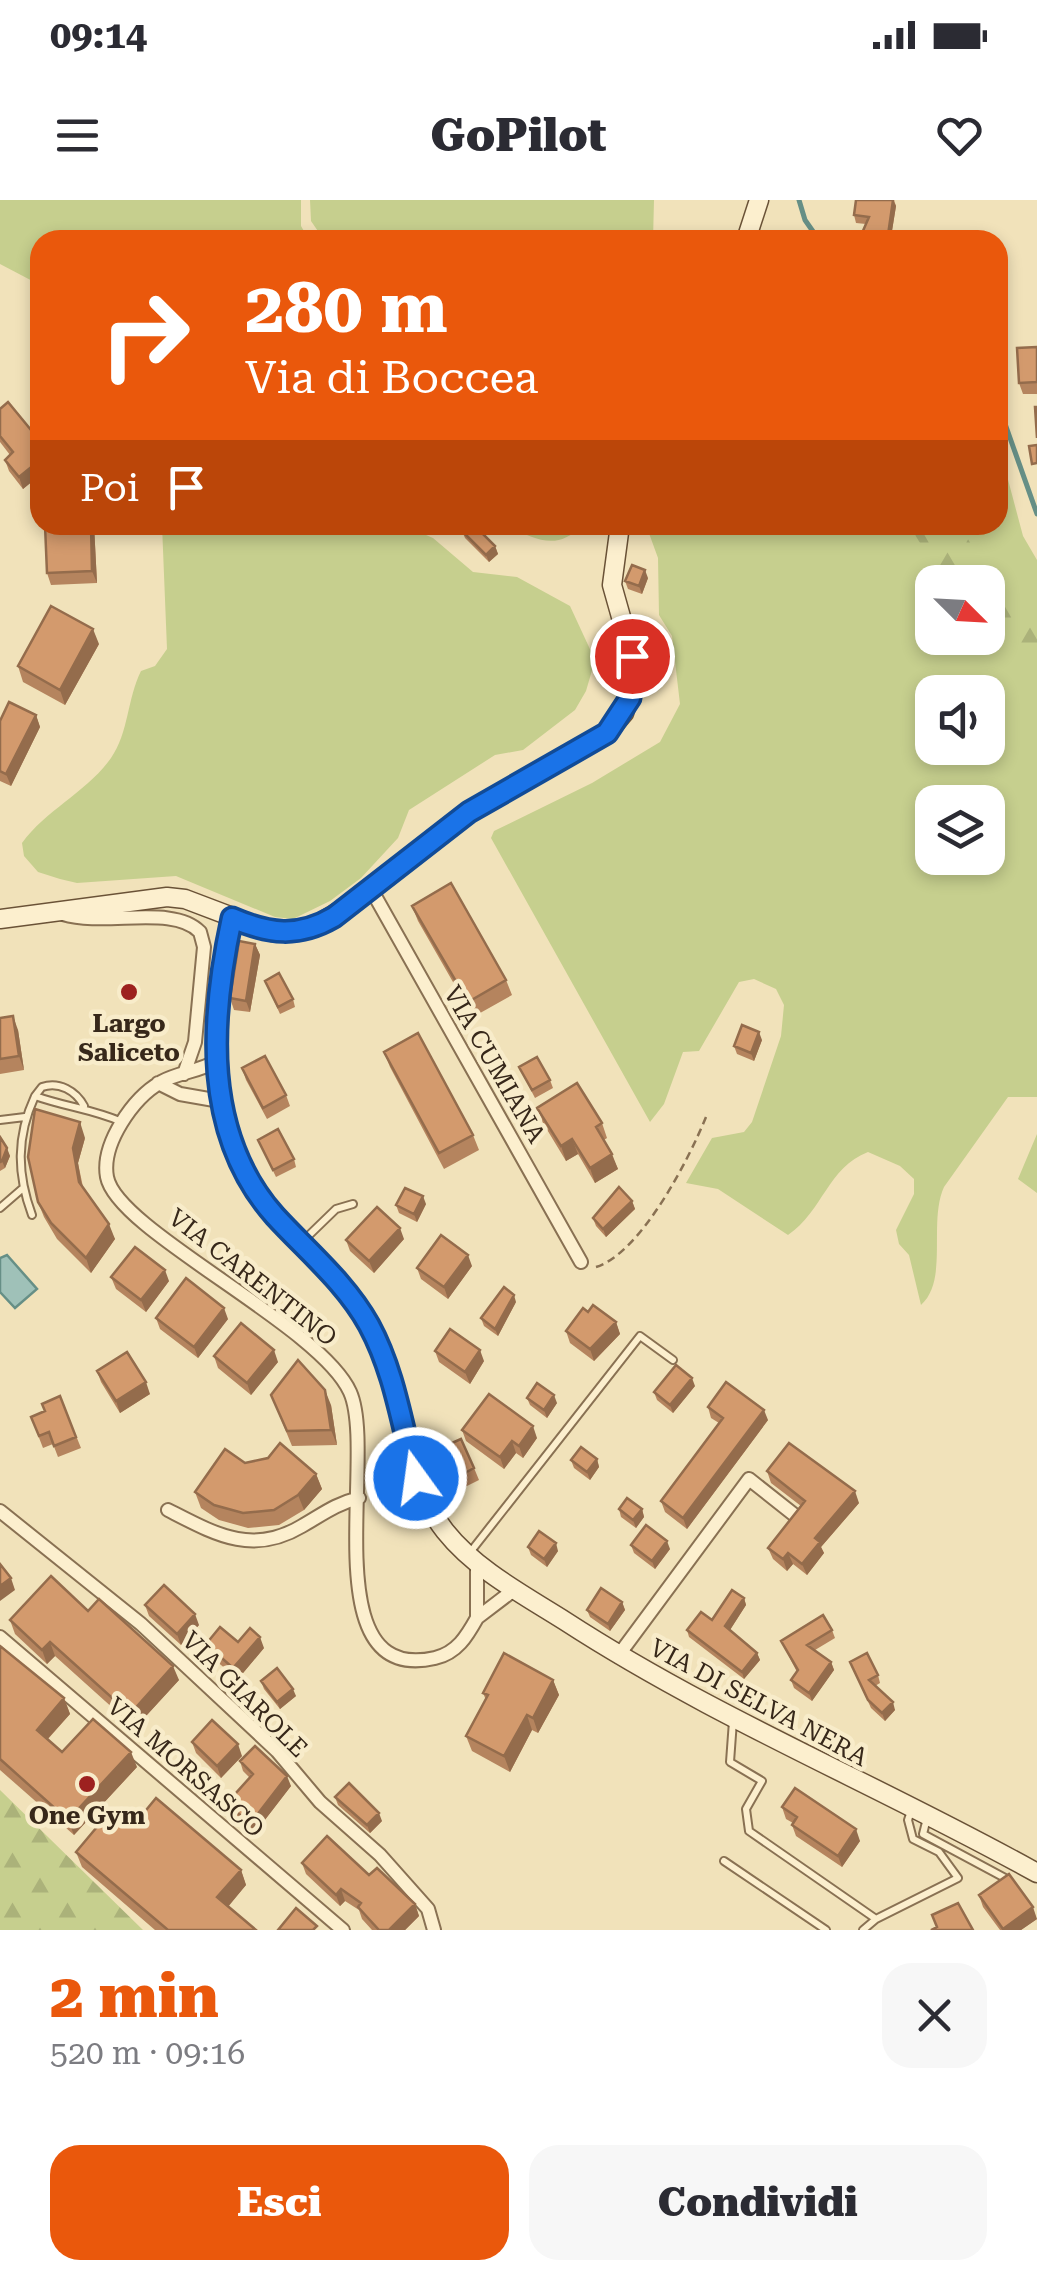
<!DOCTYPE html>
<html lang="it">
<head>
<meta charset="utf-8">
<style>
	body { margin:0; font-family:"Roboto Serif",serif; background:#f7f7f7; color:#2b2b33; height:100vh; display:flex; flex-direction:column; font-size:38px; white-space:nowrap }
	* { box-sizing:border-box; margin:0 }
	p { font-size:32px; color:#7c7c81 }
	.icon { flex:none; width:55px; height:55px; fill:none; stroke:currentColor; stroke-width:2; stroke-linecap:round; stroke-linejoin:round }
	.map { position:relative; height:1730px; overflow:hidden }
	.sheet { display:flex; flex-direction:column; background:#fff; flex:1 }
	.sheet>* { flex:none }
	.top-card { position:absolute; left:30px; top:30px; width:978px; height:305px; border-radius:30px; box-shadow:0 5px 15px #0003; background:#ea580c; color:#fff; overflow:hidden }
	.needle { width:65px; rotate:114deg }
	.fabs { position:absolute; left:915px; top:365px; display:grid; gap:20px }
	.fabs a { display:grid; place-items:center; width:90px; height:90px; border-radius:20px; background:#fff; box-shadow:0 5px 15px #0003; font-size:50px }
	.pin { position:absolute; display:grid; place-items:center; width:85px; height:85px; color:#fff; margin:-42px; border:5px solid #fff; border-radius:50%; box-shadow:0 2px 10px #0007 }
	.me { position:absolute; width:110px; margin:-55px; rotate:346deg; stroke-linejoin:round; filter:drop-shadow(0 0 8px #0008) }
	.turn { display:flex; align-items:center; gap:35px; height:210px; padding:0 50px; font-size:45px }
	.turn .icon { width:130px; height:130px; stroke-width:2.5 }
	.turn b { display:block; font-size:70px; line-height:85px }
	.then { display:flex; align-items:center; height:95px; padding:0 50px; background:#0003; gap:20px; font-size:38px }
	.round { display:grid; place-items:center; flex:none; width:105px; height:105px; border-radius:30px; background:#f7f7f7 }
	.head { display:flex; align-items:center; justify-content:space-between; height:170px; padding:0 50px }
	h1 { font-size:60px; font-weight:800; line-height:75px; color:#ea580c }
	.primary-button { display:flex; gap:20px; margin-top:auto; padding:20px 50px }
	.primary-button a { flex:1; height:115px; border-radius:30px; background:#ea580c; color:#fff; font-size:40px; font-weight:800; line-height:115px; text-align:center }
	.primary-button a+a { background:#f7f7f7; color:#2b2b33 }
	.status { display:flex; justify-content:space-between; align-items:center; height:70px; padding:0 50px; background:#fff; direction:ltr }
	.status svg { height:28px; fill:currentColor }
	header { display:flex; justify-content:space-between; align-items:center; height:130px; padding:0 50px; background:#fff; font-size:45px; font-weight:800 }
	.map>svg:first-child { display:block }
	.grass { fill:#c6cf8e; fill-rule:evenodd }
	.forest { fill:url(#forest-firs) }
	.water { fill:#9fc1b8; stroke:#668f86; stroke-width:2.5 }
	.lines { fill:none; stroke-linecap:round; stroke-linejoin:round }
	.stream { stroke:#668f86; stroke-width:5 }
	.lane-casing { stroke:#897153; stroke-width:10 }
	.street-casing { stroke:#897153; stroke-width:16 }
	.secondary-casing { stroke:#6a5237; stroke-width:21 }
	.path { stroke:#897153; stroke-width:2.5; stroke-dasharray:8 5; stroke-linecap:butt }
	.lane { stroke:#fcefce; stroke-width:6 }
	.street { stroke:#fcefce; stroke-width:12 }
	.secondary { stroke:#fcefce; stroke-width:18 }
	.wall { fill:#b5845e }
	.shaded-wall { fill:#946c4c }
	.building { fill:#d39a6d; stroke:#946c4c; stroke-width:2.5 }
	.route-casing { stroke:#114b97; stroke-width:25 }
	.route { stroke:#1a73e8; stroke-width:18 }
	.poi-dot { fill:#9d211f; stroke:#f8ecca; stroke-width:4 }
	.labels { text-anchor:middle; stroke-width:9; stroke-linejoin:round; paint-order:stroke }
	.poi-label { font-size:25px; font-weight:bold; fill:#37281a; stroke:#f8ecca }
	.street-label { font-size:25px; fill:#37281a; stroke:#f8ecca }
</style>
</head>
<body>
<div class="status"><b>09:14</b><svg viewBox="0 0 49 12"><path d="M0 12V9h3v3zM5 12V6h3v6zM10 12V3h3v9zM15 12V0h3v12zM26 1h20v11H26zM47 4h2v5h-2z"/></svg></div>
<header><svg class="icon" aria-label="menu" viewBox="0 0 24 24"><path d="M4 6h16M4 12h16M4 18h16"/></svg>GoPilot<svg class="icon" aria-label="heart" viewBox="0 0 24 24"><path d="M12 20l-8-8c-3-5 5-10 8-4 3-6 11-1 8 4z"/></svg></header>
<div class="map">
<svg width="1037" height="1730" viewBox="0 0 1037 1730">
	<defs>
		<pattern id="forest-firs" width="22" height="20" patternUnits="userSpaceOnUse" patternTransform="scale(2.5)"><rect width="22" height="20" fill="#c6cf8e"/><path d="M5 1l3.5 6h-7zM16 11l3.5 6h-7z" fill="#abb27a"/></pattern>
	</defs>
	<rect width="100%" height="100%" fill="#f1e2ba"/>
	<path class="grass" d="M0,0H301V26L309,40H40V85L0,64Z
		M310,0H654L653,40H324L311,21Z
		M998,242L1023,336L1037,360V897H1008L944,987C928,1022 949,1080 921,1105L909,1055L899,1044L896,1030L914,994V979L900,966L868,952C828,967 823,1011 788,1035L718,989L686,983L712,938L744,932L752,922L781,836L784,805L776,789L754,779L739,782L699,851L683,852L664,904L650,922L491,638L494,631L592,583L660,542L680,504L672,436L659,415L658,358L646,325H998ZM932,382H988V438H932ZM932,492H988V548H932ZM932,602H988V658H932Z
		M162,325H403L433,338L473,372L517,377L570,406L595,460L586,491L575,510L523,550L495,555L409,610L398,638L361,678L330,701L293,719L275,717L176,676L77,683L60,679L38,672L24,656L22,643C47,609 87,592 111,558C129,532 127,499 141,471L155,466L167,449Z
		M504,325H582C556,353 535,338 504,325Z
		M1037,934V993L1018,979Z"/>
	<path class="forest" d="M909,325H960L985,369L1037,427V471L988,429V382H944Z
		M0,1590L143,1730H0Z"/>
	<path class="water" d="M7,1055L37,1089L15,1108L0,1092V1058Z"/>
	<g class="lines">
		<path class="stream" d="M799,0L805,20L819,40
			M998,204L1037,314"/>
		<defs>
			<path id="lane" d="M35,896L42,887C59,881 76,891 84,906
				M0,920L25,917
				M0,1008L22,989
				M32,1015C17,974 16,937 35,896C66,907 92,909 122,922
				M303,1041L336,1009L353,1004
				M468,1355L640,1136L673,1160
				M733,1521L730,1562L762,1581L746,1609L749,1631L876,1719L958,1678L939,1652L913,1639L908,1620L911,1611
				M927,1618L923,1634L1005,1678
				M724,1661L826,1730
				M863,1730L876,1719"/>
			<path id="street" d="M371,689L581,1062
				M63,714C106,727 173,704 200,732L204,747L195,842L184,874
				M217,861C198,872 179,872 161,882C133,898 101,944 107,977C117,1031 320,1125 350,1192C378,1254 311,1486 435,1458C457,1453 467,1436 477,1418
				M158,883L180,894L220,901
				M168,1310C215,1334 252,1356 302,1326C323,1314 335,1304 359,1298
				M0,1311L141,1424L277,1551L320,1602L380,1655L428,1709L434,1730
				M477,1363V1418L515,1389
				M0,1437L343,1730
				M618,1456L749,1279L797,1317"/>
			<path id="secondary" d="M746,40L759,0
				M232,718C209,818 203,930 272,1013C303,1050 341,1080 367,1121C408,1185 397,1270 445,1331C476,1370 524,1395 565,1421C716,1519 881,1586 1037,1673
				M0,719L167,697L185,699L272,732L312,728L351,704L469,612L607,533L624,513L634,482L632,456L612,385L620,325"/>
		</defs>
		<use href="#lane" class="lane-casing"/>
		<use href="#street" class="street-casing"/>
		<use href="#secondary" class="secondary-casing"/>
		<path class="path" d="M596,1067C641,1053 689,959 706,917"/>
		<use href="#lane" class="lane"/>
		<use href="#street" class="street"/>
		<use href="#secondary" class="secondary"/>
	</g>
	<path class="wall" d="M856,0H894L896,6L891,37L892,40H859L866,24L856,23L854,15Z
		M1037,147V194H1023L1019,183Z
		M0,209L40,241V275L23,289L9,271L5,260L10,255L0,242Z
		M45,325H94L97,383L51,385L47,373Z
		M462,331L495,346L498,354L489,362L465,338Z
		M648,378L642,394L628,389L625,381Z
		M99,444L65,505L23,482L18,466Z
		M36,515L40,527L11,586L0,581V521Z
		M412,706L506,780L512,795L473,817L418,721Z
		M255,744L260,755L250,812L234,810L230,798Z
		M265,781L293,799L295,807L280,814Z
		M0,818L18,830L24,870L0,874Z
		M762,840L754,861L737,854L734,846Z
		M384,852L473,935L479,950L444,969L390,867Z
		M519,867L550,880L553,888L535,898Z
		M242,868L286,895L290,906L267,919L246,880Z
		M537,908L602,923L607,938L604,940L618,969L595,983L578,954L566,961L543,923Z
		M0,937L10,956L5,968L0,971Z
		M85,938L78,963L83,987L115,1039L91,1073L57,1039L44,1017L38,1002Z
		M258,940L294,959L296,967L276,977Z
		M632,1001L635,1009L606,1037L596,1026L593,1018Z
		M426,1004L417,1022L399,1013L396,1005Z
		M404,1039L374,1073L350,1051L346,1040Z
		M472,1066L448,1099L421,1079L417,1068Z
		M111,1077L169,1081L146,1112L116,1089Z
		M516,1102L498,1136L484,1126L481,1118Z
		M588,1112L616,1122L620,1134L594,1161L570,1143L566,1131Z
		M156,1118L228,1119L198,1158L160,1129Z
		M435,1151L484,1161L470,1184L439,1162Z
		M214,1156L278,1162L251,1195L218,1168Z
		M97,1171L150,1194L120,1213L101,1182Z
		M695,1186L673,1213L657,1200L654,1192Z
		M271,1195L331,1205L337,1245L292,1246Z
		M60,1196L81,1248L58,1257L53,1244L43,1248L31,1217L45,1211Z
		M527,1198L557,1203L547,1218L530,1205Z
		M708,1207L768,1220L687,1329L665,1312L661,1301L719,1223L711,1218Z
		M462,1230L537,1238L523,1258L516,1253L504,1269L466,1241Z
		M427,1254L474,1268L479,1280L445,1297Z
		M597,1259L599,1267L590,1280L574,1268L571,1260Z
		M245,1263L316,1274L322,1289L304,1310L279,1325L248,1328L219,1320L201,1308L195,1292Z
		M767,1271L859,1303L821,1347L824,1353L807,1375L793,1364L787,1371L773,1359L768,1348L801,1306L771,1283Z
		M619,1309H642L644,1317L636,1328L621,1317Z
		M631,1345L670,1349L655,1369L634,1353Z
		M528,1347L558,1351L547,1367L531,1355Z
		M744,1398L746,1405L730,1430L757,1453L760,1460L744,1479L689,1437L687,1430L712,1420Z
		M622,1402L625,1410L610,1431L590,1417L587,1410Z
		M145,1405L199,1425L181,1445L149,1416Z
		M88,1411L179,1480L135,1528L55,1456L47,1464L15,1434L10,1420Z
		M832,1430L835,1438L815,1450L831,1462L834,1470L812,1501L794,1488L791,1480L797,1472L781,1441Z
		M238,1442L264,1448L238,1479L210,1456L206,1444Z
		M0,1446L64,1498L70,1514L48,1539L62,1552L137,1567L74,1635L0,1570Z
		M850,1462L878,1475L880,1483L875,1486L895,1510L885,1521L871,1508Z
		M553,1480L559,1495L538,1533L532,1530L510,1572L472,1551L466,1536L486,1500L483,1493Z
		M261,1481L296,1496L280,1509L264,1489Z
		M192,1542L242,1556L221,1578L196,1553Z
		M240,1561L291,1586L254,1634L231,1613L227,1603L250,1578L243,1571Z
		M335,1597L382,1621L370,1633L338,1605Z
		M782,1607L860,1641L842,1667L796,1636L792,1625L793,1623L786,1619Z
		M133,1626L241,1670L246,1685L228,1706L256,1730H155L82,1667L76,1652Z
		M302,1663L369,1675L415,1704L419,1716L405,1730H372L362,1719L359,1710L345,1701L340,1706L306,1674Z
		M979,1695L1037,1719L1021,1730H1000L983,1707Z"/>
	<path class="shaded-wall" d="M893,0L896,6L891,37L892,40H889L888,35Z
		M40,260V275L23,289L19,277Z
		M91,325H94L97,383L92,371Z
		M495,346L498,354L489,362L486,355Z
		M645,370L648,378L642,394L639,386Z
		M93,429L99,444L65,505L60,490Z
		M36,515L40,527L11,586L6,574Z
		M255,744L260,755L250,812L246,801Z
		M13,816L18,830L24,870L19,856Z
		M759,832L762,840L754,861L751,853Z
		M80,922L85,938L78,963L84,998L79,982L73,948Z
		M572,939L578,954L566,961L561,946Z
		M7,948L10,956L5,968L2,961Z
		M612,954L618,969L595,983L590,968Z
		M423,996L426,1004L417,1022L414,1014Z
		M632,1001L635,1009L606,1037L603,1029Z
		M109,1024L115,1039L91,1073L86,1058Z
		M400,1028L404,1039L374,1073L369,1061Z
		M468,1055L472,1066L448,1099L444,1087Z
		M165,1070L169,1081L146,1112L141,1100Z
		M514,1095L516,1102L498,1136L495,1129Z
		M224,1108L228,1119L198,1158L194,1147Z
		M616,1122L620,1134L594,1161L590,1149Z
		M274,1150L278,1162L251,1195L247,1183Z
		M480,1150L484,1161L470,1184L465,1172Z
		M692,1178L695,1186L673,1213L670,1205Z
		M146,1182L150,1194L120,1213L116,1201Z
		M325,1190L331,1205L337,1245L331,1230Z
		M554,1195L557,1203L547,1218L544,1210Z
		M764,1210L768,1220L687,1329L683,1318Z
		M533,1226L537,1238L523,1258L519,1246Z
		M512,1241L516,1253L504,1269L500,1257Z
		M597,1259L599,1267L590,1280L587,1272Z
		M316,1274L322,1289L304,1310L298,1295Z
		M855,1291L859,1303L821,1347L824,1353L807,1375L802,1364L815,1338Z
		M642,1309L644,1317L636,1328L633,1320Z
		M667,1341L670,1349L655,1369L652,1361Z
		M556,1343L558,1351L547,1367L544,1359Z
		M788,1353L793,1364L787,1371L783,1359Z
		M11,1378L15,1390L0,1401V1386Z
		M744,1398L746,1405L728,1433L725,1426Z
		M622,1402L625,1410L610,1431L608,1424Z
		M195,1414L199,1425L181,1445L177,1434Z
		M260,1437L264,1448L238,1479L233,1468Z
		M50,1442L55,1456L47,1464L42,1450Z
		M757,1453L760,1460L744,1479L742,1472Z
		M831,1462L834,1470L812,1501L809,1493Z
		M173,1466L179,1480L135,1528L130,1514Z
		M553,1480L559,1495L538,1533L533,1518Z
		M293,1489L296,1496L280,1509L277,1502Z
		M64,1498L70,1514L42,1545L37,1530Z
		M893,1502L895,1510L885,1521L882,1513Z
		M527,1515L532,1530L510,1572L504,1556Z
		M238,1544L242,1556L221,1578L217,1566Z
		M131,1552L137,1567L74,1635L68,1620Z
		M287,1576L291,1586L254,1634L250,1624Z
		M379,1613L382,1621L370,1633L367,1625Z
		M856,1629L860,1641L842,1667L838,1656Z
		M241,1670L246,1685L223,1713L217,1697Z
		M341,1689L345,1701L340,1706L336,1695Z
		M415,1704L419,1716L405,1730H389Z
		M1033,1707L1037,1719L1021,1730H1003V1729Z"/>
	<path class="building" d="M856,0H893L888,35L891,37L890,40H859L869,17L854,15Z
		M1037,147V182L1019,183L1017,148Z
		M8,202L40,241V260L19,277L5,260L13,252L0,236V209Z
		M1035,207H1037V238Z
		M1037,245V263L1032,264L1029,246Z
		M45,325H91L92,371L47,373Z
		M468,325H474L495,346L486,355L462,331Z
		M632,365L645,370L639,386L625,381Z
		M51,406L93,429L60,490L18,466Z
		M9,502L36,515L6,574L0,571V521Z
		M451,683L506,780L468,802L412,706Z
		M239,741L255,744L246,801L230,798Z
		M279,773L293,799L278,807L265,781Z
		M13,816L19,856L0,859V818Z
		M742,825L759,832L751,853L734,846Z
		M418,833L473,935L439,953L384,852Z
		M265,856L286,895L263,908L242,868Z
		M537,857L550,880L532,890L519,867Z
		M577,883L602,923L596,927L612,954L590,968L572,939L561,946L537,908Z
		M35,909L80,922L73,948L79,982L109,1024L86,1058L51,1023L38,1002L28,957Z
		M278,929L294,959L273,970L258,940Z
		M0,937L7,948L2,961L0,962Z
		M619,987L632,1001L603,1029L593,1018Z
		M405,988L423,996L414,1014L396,1005Z
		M377,1007L400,1028L369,1061L346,1040Z
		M441,1035L468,1055L444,1087L417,1068Z
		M135,1047L165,1070L141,1100L111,1077Z
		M186,1078L224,1108L194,1147L156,1118Z
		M504,1087L514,1095L495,1129L481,1118Z
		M593,1105L616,1122L590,1149L566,1131L583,1108L588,1112Z
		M241,1123L274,1150L247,1183L214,1156Z
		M450,1129L480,1150L465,1172L435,1151Z
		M127,1152L146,1182L116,1201L97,1171Z
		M298,1160L325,1190L331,1230L287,1231L271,1195Z
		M676,1165L692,1178L670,1205L654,1192Z
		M726,1182L764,1210L683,1318L661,1301L723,1218L708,1207Z
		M537,1183L554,1195L544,1210L527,1198Z
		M489,1194L533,1226L519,1246L512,1241L500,1257L462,1230Z
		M60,1196L76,1237L54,1246L49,1232L39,1236L31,1217L45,1211L42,1204Z
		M461,1239L474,1268L441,1286L427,1254Z
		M280,1243L316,1274L298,1295L274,1310L243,1313L214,1305L195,1292L225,1249L245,1263L268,1258Z
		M789,1243L855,1291L815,1338L820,1342L802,1364L788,1353L783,1359L768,1348L805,1301L767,1271Z
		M581,1247L597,1259L587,1272L571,1260Z
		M627,1298L642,1309L633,1320L619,1309Z
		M646,1325L667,1341L652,1361L631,1345Z
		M539,1331L556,1343L544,1359L528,1347Z
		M0,1364L11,1378L0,1386Z
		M51,1376L88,1411L99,1399L173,1466L130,1514L50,1442L42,1450L10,1420Z
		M164,1385L195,1414L177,1434L145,1405Z
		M601,1388L622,1402L608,1424L587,1410Z
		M732,1390L744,1398L725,1426L757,1453L742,1472L687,1430L701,1412L712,1420Z
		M823,1415L832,1430L807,1445L831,1462L809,1493L791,1480L798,1470L781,1441Z
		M220,1427L238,1442L250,1428L260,1437L233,1468L206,1444Z
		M0,1446L64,1498L37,1530L62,1552L93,1519L131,1552L68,1620L0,1559Z
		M504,1453L553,1480L533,1518L527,1515L504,1556L466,1536L488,1495L483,1493Z
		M867,1453L878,1475L869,1480L893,1502L882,1513L868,1500L850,1462Z
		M277,1468L293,1489L277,1502L261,1481Z
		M212,1520L238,1544L217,1566L192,1542Z
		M255,1546L287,1576L250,1624L227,1603L253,1574L240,1561Z
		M349,1583L379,1613L367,1625L335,1597Z
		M795,1588L856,1629L838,1656L792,1625L797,1617L782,1607Z
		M156,1598L241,1670L217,1697L256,1730H168L76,1652L112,1609L133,1626Z
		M327,1636L369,1675L377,1668L415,1704L389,1730H379L358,1707L361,1703L341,1689L336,1695L302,1663Z
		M1009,1674L1033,1707L1003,1729L979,1695Z
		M958,1703L973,1730H931L937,1727L932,1715Z
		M296,1708L317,1726L313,1730H278Z"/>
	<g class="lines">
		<defs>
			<path id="route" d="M416,1278C402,1227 395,1173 369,1125C346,1083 307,1051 275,1016C202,934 210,819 232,718C269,734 298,738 334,717L469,612L607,533L630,498L632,456"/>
		</defs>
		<use href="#route" class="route-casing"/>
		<use href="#route" class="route"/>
	</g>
	<g class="poi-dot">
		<circle cx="129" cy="792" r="10"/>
		<circle cx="87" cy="1584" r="10"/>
	</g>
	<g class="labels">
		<g class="poi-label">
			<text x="129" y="832">Largo<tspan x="129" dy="29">Saliceto</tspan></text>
			<text x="87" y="1624">One Gym</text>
		</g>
		<g class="street-label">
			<text transform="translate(495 864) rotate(60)" y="9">VIA CUMIANA</text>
			<text transform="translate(253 1077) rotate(38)" y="9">VIA CARENTINO</text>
			<text transform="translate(245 1494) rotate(45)" y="9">VIA GIAROLE</text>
			<text transform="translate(759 1502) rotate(28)" y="9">VIA DI SELVA NERA</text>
			<text transform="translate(186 1567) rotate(41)" y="9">VIA MORSASCO</text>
		</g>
	</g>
</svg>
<div class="fabs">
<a><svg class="needle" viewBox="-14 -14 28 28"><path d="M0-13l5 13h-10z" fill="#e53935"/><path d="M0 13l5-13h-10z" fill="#7c7c81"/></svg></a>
<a><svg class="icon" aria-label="sound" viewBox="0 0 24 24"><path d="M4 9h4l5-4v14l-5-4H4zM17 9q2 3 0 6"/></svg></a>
<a><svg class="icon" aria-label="layers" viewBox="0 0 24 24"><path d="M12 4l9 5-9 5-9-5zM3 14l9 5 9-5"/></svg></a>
</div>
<div class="pin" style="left:632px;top:456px;background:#d93025"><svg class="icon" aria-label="arrive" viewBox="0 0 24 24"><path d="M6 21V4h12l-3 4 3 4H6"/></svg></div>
<svg class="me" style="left:416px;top:1278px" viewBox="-20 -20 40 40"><circle r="17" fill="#1a73e8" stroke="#fff" stroke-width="3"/><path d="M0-11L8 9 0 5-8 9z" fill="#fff"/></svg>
<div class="top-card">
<div class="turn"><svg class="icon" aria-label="right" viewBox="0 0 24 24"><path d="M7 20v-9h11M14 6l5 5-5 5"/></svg><div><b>280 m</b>Via di Boccea</div></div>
<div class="then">Poi<svg class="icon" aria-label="arrive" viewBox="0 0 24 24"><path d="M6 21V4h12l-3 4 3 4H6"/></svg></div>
</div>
</div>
<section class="sheet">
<div class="head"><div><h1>2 min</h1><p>520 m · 09:16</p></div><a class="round"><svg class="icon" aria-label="close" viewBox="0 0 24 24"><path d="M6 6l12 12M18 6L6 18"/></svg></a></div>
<div class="primary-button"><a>Esci</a><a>Condividi</a></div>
</section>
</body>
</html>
